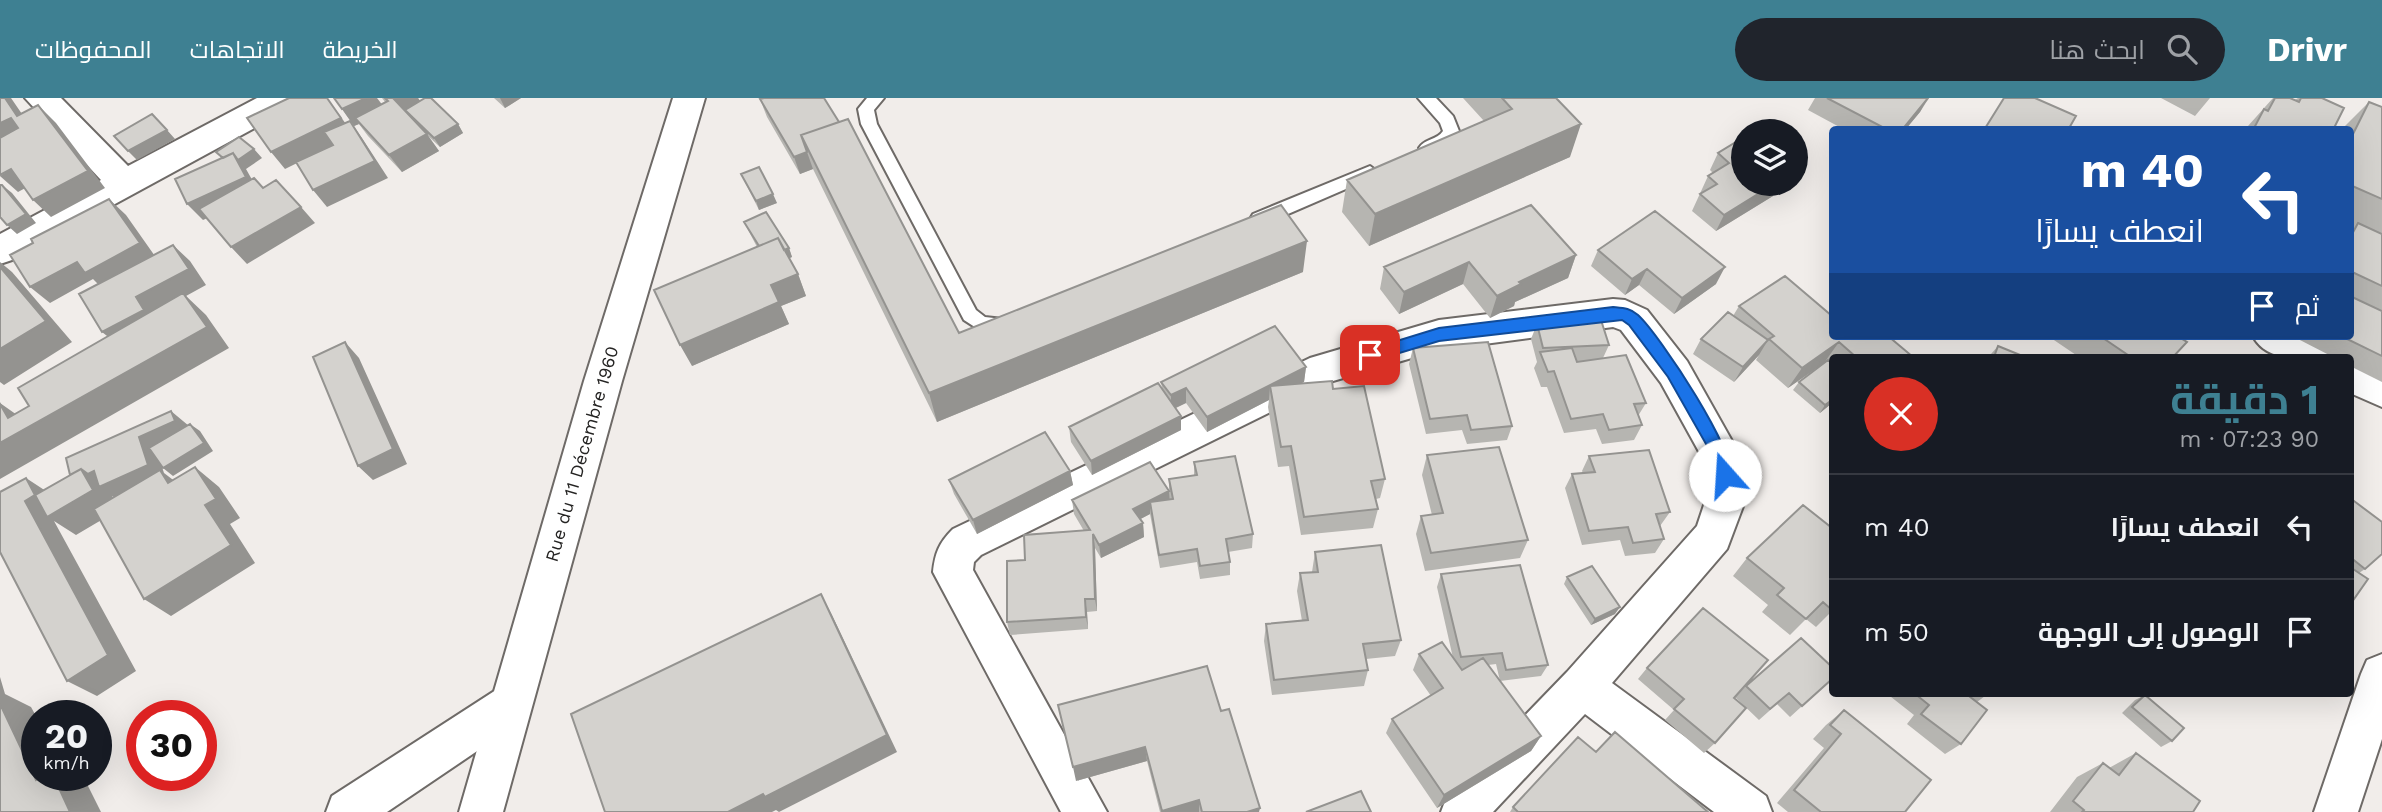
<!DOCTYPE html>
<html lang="ar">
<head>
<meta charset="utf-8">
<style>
	body { margin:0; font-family:"Work Sans",Cairo,sans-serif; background:#20242c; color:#f1f3f6; direction:rtl; height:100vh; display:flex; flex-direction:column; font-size:26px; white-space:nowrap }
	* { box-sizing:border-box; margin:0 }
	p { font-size:23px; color:#9ea1a6 }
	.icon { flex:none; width:38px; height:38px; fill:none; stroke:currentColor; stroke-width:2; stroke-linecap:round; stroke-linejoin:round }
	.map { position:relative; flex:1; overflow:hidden; direction:ltr }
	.sheet { position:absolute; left:1829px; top:256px; width:525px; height:343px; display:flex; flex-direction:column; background:#171b24; border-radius:7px; box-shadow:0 7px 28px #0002; direction:rtl }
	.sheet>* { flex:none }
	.guide { position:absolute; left:1829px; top:28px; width:525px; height:214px; border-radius:7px; box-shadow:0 7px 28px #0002; direction:rtl; background:#1a4fa0; color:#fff; overflow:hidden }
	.controls { position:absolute; left:1731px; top:21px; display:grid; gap:14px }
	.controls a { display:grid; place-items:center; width:77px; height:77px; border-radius:50%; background:#171b24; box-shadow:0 7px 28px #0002; font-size:35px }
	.speed { position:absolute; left:21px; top:602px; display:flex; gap:14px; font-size:35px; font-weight:700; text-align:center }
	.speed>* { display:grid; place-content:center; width:91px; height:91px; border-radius:50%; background:#171b24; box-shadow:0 7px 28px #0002; line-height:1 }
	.speed small { font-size:18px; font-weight:400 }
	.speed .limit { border:10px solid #d22; background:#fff; color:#111 }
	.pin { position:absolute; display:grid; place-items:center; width:60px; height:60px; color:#fff; margin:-30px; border-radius:14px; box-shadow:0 4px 10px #0006 }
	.me { position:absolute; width:77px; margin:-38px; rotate:341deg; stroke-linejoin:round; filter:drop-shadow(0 0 5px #0008) }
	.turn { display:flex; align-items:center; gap:24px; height:147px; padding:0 35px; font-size:32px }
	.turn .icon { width:91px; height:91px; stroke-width:2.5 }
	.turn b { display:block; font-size:49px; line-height:60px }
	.then { display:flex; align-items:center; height:66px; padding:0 35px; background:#0003; gap:14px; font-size:26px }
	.round { display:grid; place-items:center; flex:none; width:74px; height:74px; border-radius:37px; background:#20242c }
	.summary { display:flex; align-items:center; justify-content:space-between; height:119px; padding:0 35px }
	h1 { font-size:42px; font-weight:700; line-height:52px; color:#3e8092 }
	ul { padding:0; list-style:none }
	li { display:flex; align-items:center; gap:21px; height:105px; padding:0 35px; border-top:2px solid #363941 }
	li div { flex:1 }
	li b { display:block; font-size:26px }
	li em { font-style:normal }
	header { display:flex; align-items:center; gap:42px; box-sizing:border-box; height:98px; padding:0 35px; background:#3e8092; color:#fff }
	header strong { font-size:33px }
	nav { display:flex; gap:38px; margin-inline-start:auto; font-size:24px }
	.search { width:490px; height:63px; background:#20242c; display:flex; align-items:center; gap:18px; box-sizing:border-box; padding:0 24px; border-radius:38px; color:#9ea1a6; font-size:26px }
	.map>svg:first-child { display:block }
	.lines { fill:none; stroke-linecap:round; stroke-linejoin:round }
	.lane-casing { stroke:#6e6a67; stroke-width:4 }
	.street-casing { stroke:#6e6a67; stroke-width:4 }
	.secondary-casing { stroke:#6e6a67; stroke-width:4 }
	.lane { fill:#fff; fill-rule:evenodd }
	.street { fill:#fff; fill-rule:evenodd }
	.secondary { fill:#fff; fill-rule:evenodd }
	.wall { fill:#b6b5b1; fill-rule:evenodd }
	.shaded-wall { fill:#949390 }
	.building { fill:#d4d2ce; stroke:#949390; stroke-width:2 }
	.route { fill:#1a73e8; stroke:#114b97; stroke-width:2 }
	.labels { text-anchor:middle; stroke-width:5; stroke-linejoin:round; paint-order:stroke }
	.street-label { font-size:18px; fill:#252423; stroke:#fff }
</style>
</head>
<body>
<header>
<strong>Drivr</strong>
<div class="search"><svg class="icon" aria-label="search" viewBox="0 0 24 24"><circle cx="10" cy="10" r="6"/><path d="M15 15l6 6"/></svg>ابحث هنا</div>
<nav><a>الخريطة</a><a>الاتجاهات</a><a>المحفوظات</a></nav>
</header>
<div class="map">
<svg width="2382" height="714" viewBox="0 0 2382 714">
	<rect width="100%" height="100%" fill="#f1edea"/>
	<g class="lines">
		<defs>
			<path id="lane" d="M867,0H884L874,12L877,26L976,212L985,219L1012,222L1015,227L1012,232L981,233L964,222L861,26L858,11Z
				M1418,0H1436L1453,18L1459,33L1452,45L1427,56L1421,54L1419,50C1424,41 1437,42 1443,33L1440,25Z
				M1370,68L1378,74L1376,78L1265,126H1253L1250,121L1253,116Z"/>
			<path id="street" d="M25,0H61L128,68L257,0H300L295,8L12,162L0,166V136L101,82Z
				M1613,201L1625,202L1647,212L1687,263L1741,359L1748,395L1727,451L1612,585L1766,698L1772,714H1714L1585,616L1493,714H1441L1447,698L1567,574L1697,428L1708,395L1703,361L1661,285L1621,232L1613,229L1439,252L1333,283L981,457L974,464L973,472L1107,714H1061L933,474C935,455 939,445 953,431L1310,260L1439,222Z
				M2253,238C2280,238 2317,231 2331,259C2304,259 2267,266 2253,238Z
				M2350,262L2382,275V309L2350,295Z
				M511,586L526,592L532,606L526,620L387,714H326L332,698L496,592Z"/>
			<path id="secondary" d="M673,0H705L622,283L503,714H459L584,283Z
				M2382,556V641L2358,714H2314L2361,576L2367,562Z"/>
		</defs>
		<use href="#lane" class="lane-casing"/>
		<use href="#street" class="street-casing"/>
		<use href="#secondary" class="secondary-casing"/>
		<use href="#lane" class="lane"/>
		<use href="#street" class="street"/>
		<use href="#secondary" class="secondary"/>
	</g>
	<path class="wall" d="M382,0H418L420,3L458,26L463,35L440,49L427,37L439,53L402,74L368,38L359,26L354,28L342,11L382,6L385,4Z
		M494,0H521L505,10Z
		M824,0L959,235L1303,174L937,324L813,71L800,76L767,19L760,1Z
		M1463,0H1556L1570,59L1369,148L1342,114L1347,82L1484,23Z
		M1815,0H1929L1920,14L1905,32H1845L1808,12Z
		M2161,0H2210L2195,18Z
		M2273,0H2290L2295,2L2298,0H2322L2333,32H2246L2248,28Z
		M2369,4L2382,9V284L2350,268V259H2333L2298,241L2299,238H2350V132L2353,129L2350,128V32H2341Z
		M1718,55L1773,98L1716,133L1692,113L1708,78L1713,75L1710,72Z
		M741,76L777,105L759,112Z
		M744,124L789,150L792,159L789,160L798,176L806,198L781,208L789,226L692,268L757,149Z
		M1598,152L1716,186L1674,216L1639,187L1625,197L1591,168Z
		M1576,157L1568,180L1515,204L1514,208L1490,220L1463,186L1399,216L1380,191L1384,169Z
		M1739,208L1832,238L1913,259H1832V305L1820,315L1793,292L1799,284L1824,265L1788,290L1756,262L1759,257L1734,284L1693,256L1701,241L1733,218Z
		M1537,226L1609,247L1603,260L1646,305L1638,318L1642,327L1634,342L1602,346L1596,331L1564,335L1547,289H1541L1534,270L1537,264L1531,241Z
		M2048,238H2177L2173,259H2079Z
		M1998,248L2025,259H1990L1991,256Z
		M1413,250L1512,328L1507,342L1467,346L1462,332L1426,336L1409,266Z
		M1306,269L1304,284L1301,285L1333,291L1385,381L1380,400L1376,401L1378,411L1373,430L1301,437L1289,368L1278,369L1268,309L1269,302L1207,334L1186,305L1176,310L1181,332L1092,377L1071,344L1069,329L1162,290L1161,284Z
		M1427,357L1528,442L1520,460L1425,473L1416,436L1421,418L1432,417L1422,377Z
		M1589,358L1670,414L1660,428L1664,441L1655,455L1625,458L1620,442L1582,447L1565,390L1572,376L1583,375L1582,373Z
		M1194,364L1253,436L1252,450L1228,454L1230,464V477L1200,481L1197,464L1160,470L1150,416L1140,421L1143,425L1144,439L1101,460L1095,450L1097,513L1087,514L1088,531L1010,537L1007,524L1025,462L1084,433L1074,416L1072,402L1169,393V381L1194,377Z
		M1070,373L1073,387L977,436L954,396L949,382Z
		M2350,400L2365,471L2359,475L2354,501L2350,503Z
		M1832,430V513L1816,529L1806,521L1790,537L1762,514L1768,507L1733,478L1747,460Z
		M1315,454L1401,542L1395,558L1366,561L1368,572L1364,588L1272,597L1264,543L1266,526L1302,523L1297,493L1300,475L1312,474Z
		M1441,476L1548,567L1541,578L1500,583L1541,638L1531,653L1437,710L1386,635L1392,621L1431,598L1413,572L1419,556L1453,560L1437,489ZM1496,566L1500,583L1488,567Z
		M1567,479L1615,516L1591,527L1564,486Z
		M1647,570L1734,600L1715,645L1704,655L1665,622L1674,612L1638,581Z
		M1832,581L1790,619L1777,606L1759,622L1735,599L1746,588Z
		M1886,595H1989L1977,604L1961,646L1945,656L1907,626L1914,617Z
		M2145,597L2172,643L2161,649L2122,615L2135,602Z
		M1844,612L1905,714H1788L1777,705L1824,650L1813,641L1826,627Z
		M1221,613L1259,714H1160L1147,663L1076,683Z
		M1596,654L1708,714H1510L1513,709Z
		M2136,655L2193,714H2050L2077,679L2103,665L2109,670Z"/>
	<path class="shaded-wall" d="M5,0H11L35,35L17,18Z
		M327,0L354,37L285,71L271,54Z
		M366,0H377L387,13L355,20L359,26L354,28L342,11Z
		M392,0H418L423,7L407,15Z
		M500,0H521L505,10Z
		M1928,0L1920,14L1905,32H1902Z
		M38,7L56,25L105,90L51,119L33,102Z
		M11,20L29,37L0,51V25Z
		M350,23L362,40L388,80L327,109L313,92Z
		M458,26L463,35L440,49L434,40Z
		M1581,26L1570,59L1369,148L1375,116Z
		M167,32L175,41L137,62L128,53Z
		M427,36L439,53L402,74L389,57Z
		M254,51L262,60L246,71L260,96L203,122L187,106L233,55Z
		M807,54L813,71L800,76L794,59Z
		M11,71L29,88L18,94L0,78Z
		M1774,86H1779L1773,98L1716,133L1724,117Z
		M2,87L12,95L36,125L17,136L7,127Z
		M773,96L777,105L759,112L756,103Z
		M109,101L126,117L157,161L103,191L93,181L50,205L30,189Z
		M301,109L315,125L247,166L231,149Z
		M1307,143L1303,174L937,324L929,295Z
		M173,147L190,163L206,187L186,198L206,217L229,250L0,381V345L8,320L0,305L27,324L121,249L102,234L136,199Z
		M789,150L792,159L770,169L766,161Z
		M1576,157L1568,180L1515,204L1514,208L1490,220L1497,198L1519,184Z
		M0,164L12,174L72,244L4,287L0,284Z
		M1469,164L1463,186L1399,216L1404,194Z
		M1725,169L1716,186L1674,216L1682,200Z
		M1647,171L1639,187L1625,197L1632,181Z
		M798,176L806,198L781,208L789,226L692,268L680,247L771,187Z
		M1768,242L1759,257L1734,284L1743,269Z
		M345,244L359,260L407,366L373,382L358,368Z
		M1839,244L1824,265L1788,290L1802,270Z
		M1306,269L1304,284L1272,300L1270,288L1269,302L1207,334V319Z
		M1186,290V305L1171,312V297Z
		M1832,302V305L1820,315L1825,307Z
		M171,313L189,328L157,354L164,375L185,391L118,402L112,398L120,411L76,437L54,423L136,573L97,598L67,583L25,403L35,397L26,380L55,399L81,371L94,373Z
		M1181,318V332L1092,377L1091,363Z
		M190,326L200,333L213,353L173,378L163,370Z
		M195,369L219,389L240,420L230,426L255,465L171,518L144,501L205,407Z
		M1070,373L1073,387L977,436L973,422Z
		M1169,393L1170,407L1150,404V416L1135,424L1133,411Z
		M1143,425L1144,439L1101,460L1099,447Z
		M1093,436L1095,450L1097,513L1095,501Z
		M821,496L832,517L897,654L779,714L776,712L772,714H728L763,696Z
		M1085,501L1087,514L1088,531L1086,519Z
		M1620,509L1615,516L1591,527L1595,521Z
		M0,579L5,596L31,609L37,620V677H64L65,679L88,688L101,714H70L36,682L0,623Z
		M1541,638L1531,653L1437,710L1444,697Z
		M1145,649L1147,663L1076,683L1073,669Z
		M1199,702V714H1162V713Z
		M1260,710L1259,714H1247Z"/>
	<path class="building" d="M0,0H5L17,18L38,7L88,73L33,102L11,71L0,77V40L18,30L11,20L0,25Z
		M289,0H327L341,20L271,54L247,20Z
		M334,0H366L342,11Z
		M385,0H393L427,36L389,57L355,20L388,3Z
		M425,0H431L458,26L434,40L405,12Z
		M764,0H824L839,24L801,37L807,54L794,59L760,1Z
		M1502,0H1556L1581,26L1375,116L1347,82L1512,11Z
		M1827,0H1928L1902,32H1888Z
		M2004,0H2035L2076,18L2068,32H1984Z
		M2275,0H2290L2299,4L2301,0H2322L2344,10L2333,32H2253L2264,11L2268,13Z
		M2369,4L2382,9V101L2350,87V42Z
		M152,16L167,32L128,53L114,38Z
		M848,21L959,235L1281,107L1307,143L929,295L801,37Z
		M350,23L375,63L313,92L296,64L333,47L324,34Z
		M239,39L254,51L238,62L233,55L223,60L216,54Z
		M1736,44L1743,49V86H1774L1724,117L1700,96L1717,86L1708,78L1729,65L1718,55Z
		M233,55L246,79L187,106L175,81Z
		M759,69L773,96L756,103L741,76Z
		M254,80L263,90L276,82L301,109L231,149L199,111Z
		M0,87H2L26,116L7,127L0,119Z
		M109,101L140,145L85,175L77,164L30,189L10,157L33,145L31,141Z
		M1531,107L1576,157L1519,184L1521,186L1497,198L1469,164L1404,194L1384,169Z
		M1655,113L1725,169L1682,200L1647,171L1632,181L1598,152Z
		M766,114L789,150L784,152L778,140L759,148L744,124Z
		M2358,125L2382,136V188L2350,173V140Z
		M778,140L798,176L771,187L779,204L680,247L654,192Z
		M173,147L189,171L136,199L144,212L102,234L79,196Z
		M0,169L46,223L0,251Z
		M1785,178L1832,218V238H1888L1913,259H1856L1839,244L1802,270L1769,241L1774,238L1739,208Z
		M183,195L207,229L0,345V306L8,320L29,308L18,290Z
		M2350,198L2382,213V258L2341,238H2350Z
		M1728,214L1768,242L1743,269L1701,241Z
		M1601,222L1609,247L1543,250L1537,226Z
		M1275,228L1306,269L1207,319L1186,290L1171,297L1161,284Z
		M2100,238H2177L2187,244L2173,259H2131Z
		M345,244L393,351L358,368L313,259Z
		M1488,244L1512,328L1471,332L1467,317L1430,321L1413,250Z
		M1998,248L2025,259H1994Z
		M1572,250L1577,264L1626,257L1646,305L1634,306L1642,327L1609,332L1603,316L1571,321L1554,273L1548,274L1540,254Z
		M1828,262L1832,265V302L1825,307L1799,284Z
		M1332,283L1333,291L1364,288L1385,381L1371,383L1378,411L1304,419L1291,348L1281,349L1270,288Z
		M1158,285L1181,318L1091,363L1069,329Z
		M171,313L175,323L139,339L148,367L99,389L94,373L88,376L81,371L70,377L66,360Z
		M190,326L204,345L163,370L149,350Z
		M1045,334L1070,373L973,422L949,382Z
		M1499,349L1528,442L1431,455L1421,418L1443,415L1427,357Z
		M1649,352L1670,414L1656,416L1664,441L1633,445L1628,429L1589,433L1572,376L1595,374L1589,358Z
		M1235,358L1253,436L1226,441L1230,464L1200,468L1197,451L1159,457L1150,404L1173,401L1169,381L1197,377L1194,364Z
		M1150,364L1169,393L1133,411L1143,425L1099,447L1093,436L1095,501H1085L1086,519L1007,524V463L1025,462L1024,437L1090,432L1072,402Z
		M195,369L216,401L205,407L231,447L144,501L94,411L160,372L168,385Z
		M81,371L93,392L47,419L35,397L25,403L108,557L67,583L0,454V394L26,380L35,397Z
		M2350,400L2382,424V456L2365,471L2350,459Z
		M1803,407L1832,430V512L1823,504L1806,521L1777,497L1784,490L1747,460Z
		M1381,447L1401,542L1363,546L1368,572L1274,582L1266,526L1308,522L1300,475L1318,474L1315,454Z
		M1520,467L1548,567L1506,572L1502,555L1461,559L1441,476Z
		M1592,468L1620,509L1595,521L1567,479Z
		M2350,469L2368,481L2354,501L2350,498Z
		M821,496L887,637L765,699L763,696L728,714H605L571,616Z
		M1703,510L1768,562L1734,600L1746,610L1715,645L1674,611L1684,601L1647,570Z
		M1801,540L1832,569V581L1802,608L1789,595L1770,611L1746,588Z
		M1442,544L1462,572L1483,560L1541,638L1444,697L1392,621L1443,590L1419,556Z
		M1207,568L1221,613L1229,611L1260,710L1247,714H1202L1199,702L1162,713L1145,649L1073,669L1058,607Z
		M1914,595H1965L1987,612L1961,646L1921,616L1929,607Z
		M2145,597L2184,630L2172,643L2132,609Z
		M0,606L36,682L43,677H53L70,714H0Z
		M1844,612L1931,682L1905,714H1821L1794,692L1841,636L1830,627Z
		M1615,634L1708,714H1518L1513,709L1578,639L1596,654Z
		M2136,655L2200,703L2193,714H2082L2084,712L2073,703L2103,665L2119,677Z
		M1361,693L1371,714H1306Z"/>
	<path class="route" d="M1613,209C1623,210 1630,210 1638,217C1659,236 1741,359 1730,382H1719L1714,360L1668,279L1629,227L1622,222L1439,243L1370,264L1362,257L1364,253L1439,230Z"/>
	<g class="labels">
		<g class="street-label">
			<text transform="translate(582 356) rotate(-74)" y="6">Rue du 11 Décembre 1960</text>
		</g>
	</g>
</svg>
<div class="controls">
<a><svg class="icon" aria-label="layers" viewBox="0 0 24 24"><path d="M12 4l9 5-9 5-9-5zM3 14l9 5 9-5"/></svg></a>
</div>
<div class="speed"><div>20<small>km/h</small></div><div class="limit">30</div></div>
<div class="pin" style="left:1370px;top:257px;background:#d93025"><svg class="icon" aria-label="arrive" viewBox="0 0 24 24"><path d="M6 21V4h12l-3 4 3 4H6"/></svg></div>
<svg class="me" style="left:1725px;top:377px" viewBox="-20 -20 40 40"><circle r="19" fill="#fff"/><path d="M0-13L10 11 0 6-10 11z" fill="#1a73e8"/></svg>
<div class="guide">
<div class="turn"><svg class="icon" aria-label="left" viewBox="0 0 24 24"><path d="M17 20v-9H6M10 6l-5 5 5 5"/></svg><div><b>40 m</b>انعطف يسارًا</div></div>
<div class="then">ثم<svg class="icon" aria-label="arrive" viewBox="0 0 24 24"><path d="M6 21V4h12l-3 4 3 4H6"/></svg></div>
</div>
<section class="sheet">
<div class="summary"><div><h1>1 دقيقة</h1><p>90 m · 07:23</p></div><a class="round" style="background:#d93025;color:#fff"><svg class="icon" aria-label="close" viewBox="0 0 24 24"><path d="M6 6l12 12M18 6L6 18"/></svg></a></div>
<ul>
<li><svg class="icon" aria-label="left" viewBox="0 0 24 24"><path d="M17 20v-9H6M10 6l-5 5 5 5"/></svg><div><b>انعطف يسارًا</b></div><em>40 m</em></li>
<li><svg class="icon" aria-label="arrive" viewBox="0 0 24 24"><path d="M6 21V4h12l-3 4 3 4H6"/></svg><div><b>الوصول إلى الوجهة</b></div><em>50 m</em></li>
</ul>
</section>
</div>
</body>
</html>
